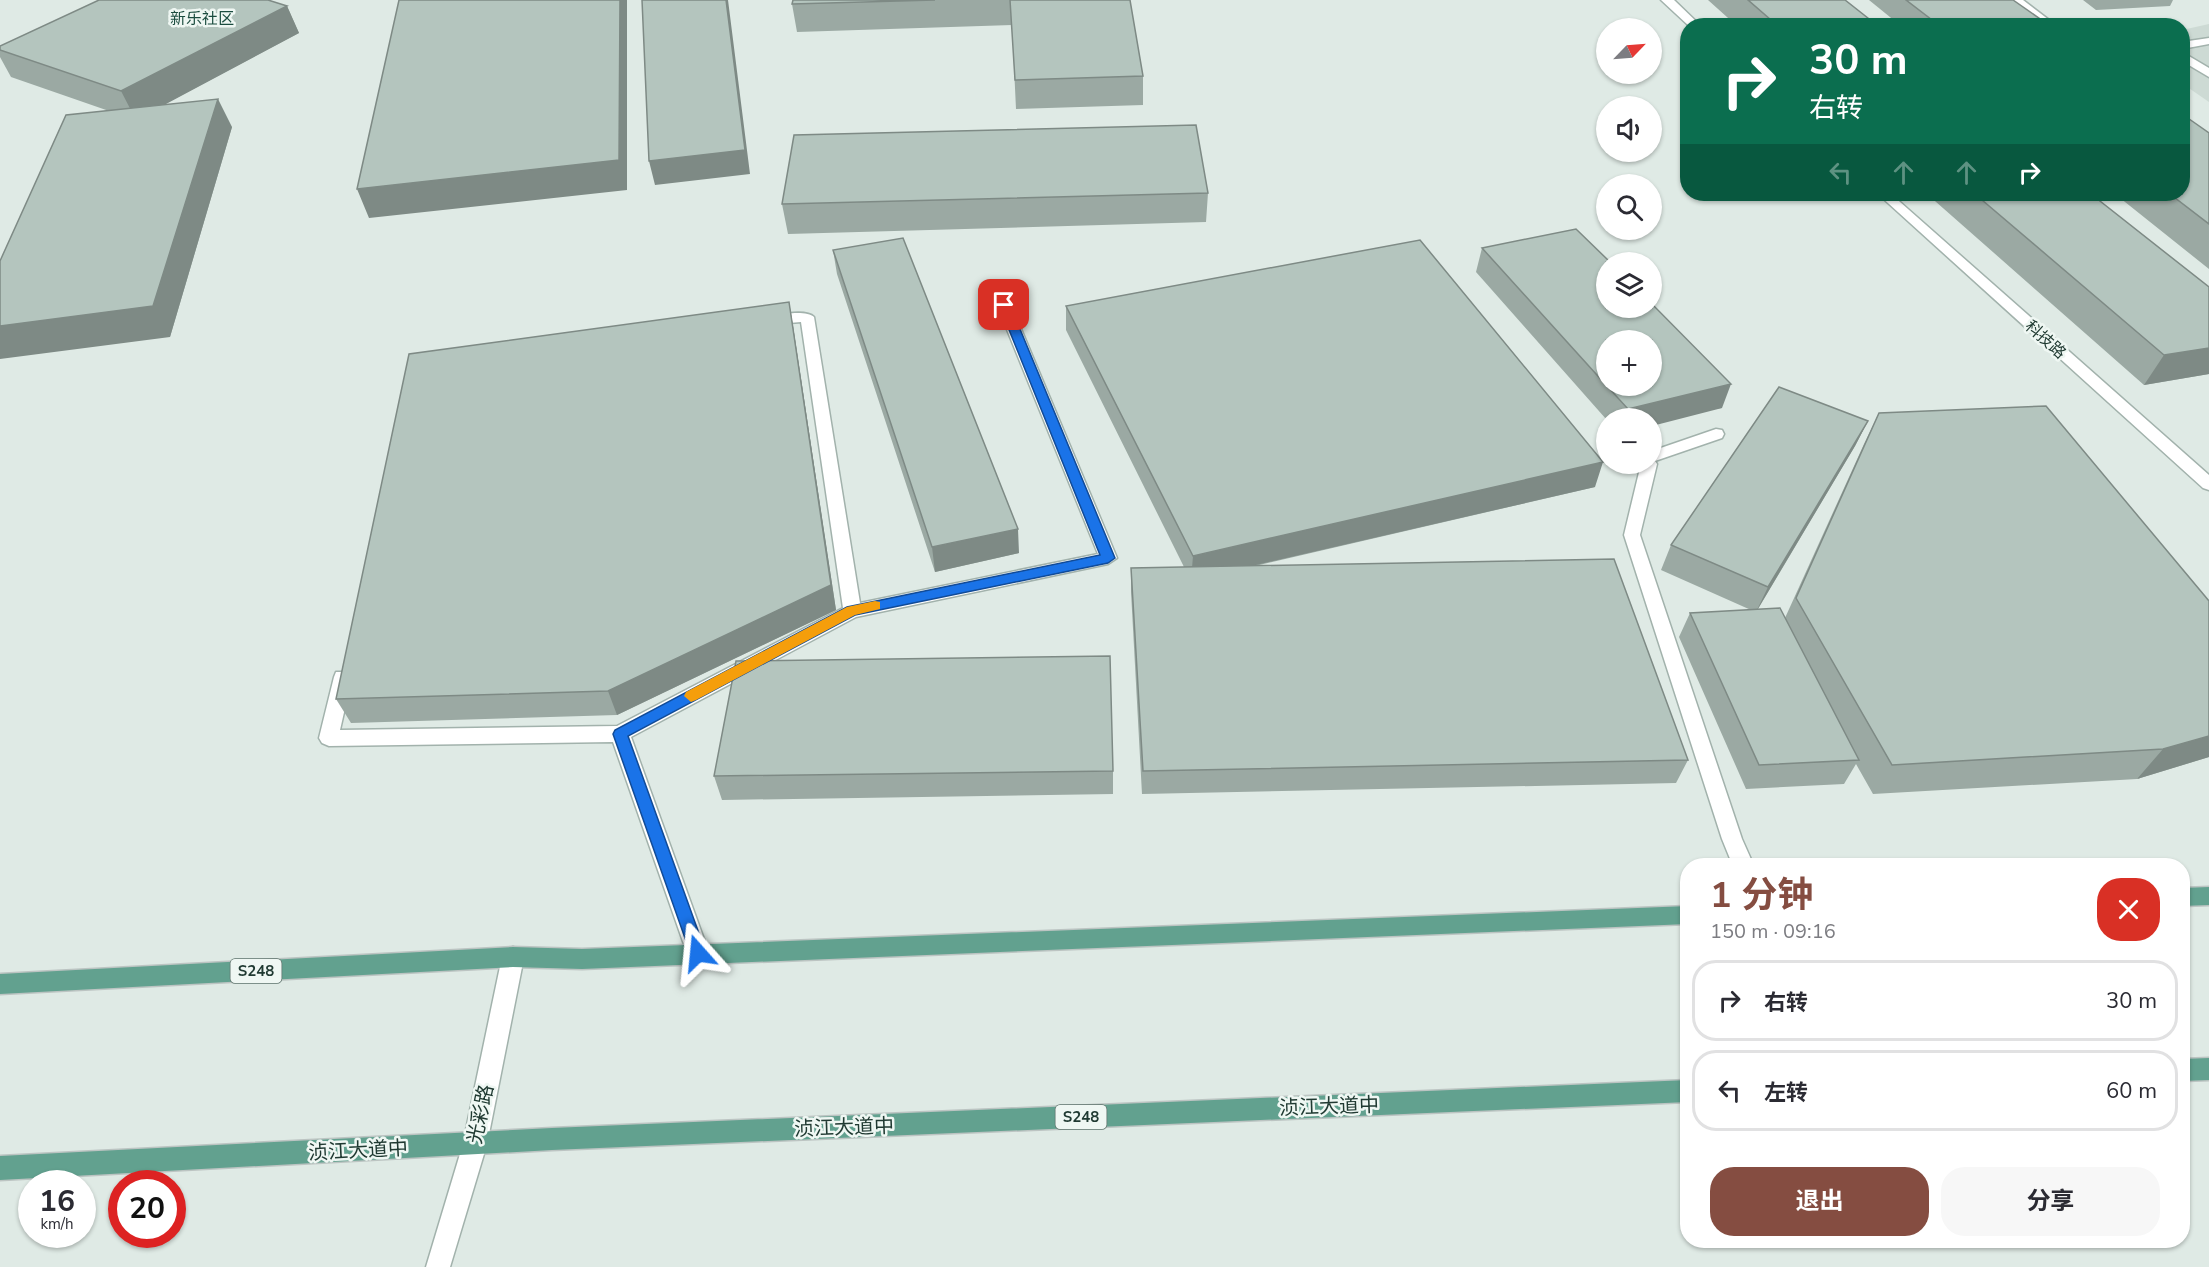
<!DOCTYPE html>
<html lang="zh">
<head>
<meta charset="utf-8">
<style>
	body { margin:0; font-family:"Nunito Sans","Noto Sans SC",sans-serif; background:#f7f7f7; color:#2b2b33; height:100vh; display:flex; flex-direction:column; font-size:22px; white-space:nowrap }
	* { box-sizing:border-box; margin:0 }
	p { font-size:20px; color:#7c7c81 }
	.icon { flex:none; width:33px; height:33px; fill:none; stroke:currentColor; stroke-width:2; stroke-linecap:round; stroke-linejoin:round }
	.map { position:relative; flex:1; overflow:hidden }
	.panel { position:absolute; left:1680px; top:858px; width:510px; height:390px; display:flex; flex-direction:column; background:#fff; border-radius:24px; box-shadow:0 2px 4px #0004 }
	.panel>* { flex:none }
	.banner { position:absolute; left:1680px; top:18px; width:510px; height:183px; border-radius:24px; box-shadow:0 2px 4px #0004; background:#0b6e4f; color:#fff; overflow:hidden }
	.needle { width:39px; rotate:65deg }
	.buttons { position:absolute; left:1596px; top:18px; display:grid; gap:12px }
	.buttons a { display:grid; place-items:center; width:66px; height:66px; border-radius:50%; background:#fff; box-shadow:0 2px 4px #0004; font-size:30px }
	.speed { position:absolute; left:18px; top:1170px; display:flex; gap:12px; font-size:30px; font-weight:700; text-align:center }
	.speed>* { display:grid; place-content:center; width:78px; height:78px; border-radius:50%; background:#fff; box-shadow:0 2px 4px #0004; line-height:1 }
	.speed small { font-size:15px; font-weight:400 }
	.speed .limit { border:9px solid #d22; background:#fff; color:#111 }
	.pin { position:absolute; display:grid; place-items:center; width:51px; height:51px; color:#fff; margin:-26px; border-radius:12px; box-shadow:0 3px 9px #0006 }
	.me { position:absolute; width:66px; margin:-33px; rotate:342deg; stroke-linejoin:round; filter:drop-shadow(0 0 4px #0008) }
	.turn { display:flex; align-items:center; gap:21px; height:126px; padding:0 30px; font-size:27px }
	.turn .icon { width:78px; height:78px; stroke-width:2.5 }
	.turn b { display:block; font-size:42px; line-height:51px }
	.lanes { display:flex; align-items:center; height:57px; padding:0 30px; background:#0003; justify-content:center; gap:30px; direction:ltr }
	.lanes .off { opacity:.35 }
	.round { display:grid; place-items:center; flex:none; width:63px; height:63px; border-radius:24px; background:#f7f7f7 }
	.head { display:flex; align-items:center; justify-content:space-between; height:102px; padding:0 30px }
	h1 { font-size:36px; font-weight:700; line-height:45px; color:#854d41 }
	.button { display:flex; gap:12px; margin-top:auto; padding:12px 30px }
	.button a { flex:1; height:69px; border-radius:24px; background:#854d41; color:#fff; font-size:24px; font-weight:700; line-height:69px; text-align:center }
	.button a+a { background:#f7f7f7; color:#2b2b33 }
	ul { padding:0; list-style:none }
	li { display:flex; align-items:center; gap:18px; height:81px; margin:0 12px 9px; padding:0 18px; border:3px solid #e1e1e2; border-radius:24px }
	li div { flex:1 }
	li b { display:block; font-size:22px }
	li em { font-style:normal }
	.map>svg:first-child { display:block }
	.built { fill:#cddad4 }
	.lines { fill:none; stroke-linecap:round; stroke-linejoin:round }
	.minor-casing { stroke:#a2b2ac; stroke-width:3 }
	.major-casing { stroke:#bcc4c2; stroke-width:3 }
	.minor { fill:#fff; fill-rule:evenodd }
	.major { fill:#62a18f; fill-rule:evenodd }
	.wall { fill:#9ba9a3 }
	.shaded-wall { fill:#7e8a85 }
	.building { fill:#b4c5be; stroke:#7e8a85; stroke-width:1.5 }
	.route { fill:#1a73e8; stroke:#114b97; stroke-width:1.5 }
	.slow { fill:#f59e0b }
	.labels { text-anchor:middle; stroke-width:5; stroke-linejoin:round; paint-order:stroke }
	.shield { fill:#eff7f3; stroke:#5e736c; stroke-width:1.5 }
	.shield-label { font-size:15px; font-weight:bold; fill:#203a32 }
	.far-quarter-label { font-size:16px; fill:#1b4c3f; stroke:#eff7f3 }
	.street-label { font-size:16px; fill:#203a32; stroke:#eff7f3 }
	.near-street-label { font-size:20px; fill:#203a32; stroke:#eff7f3 }
</style>
</head>
<body>
<div class="map">
<svg width="2209" height="1267" viewBox="0 0 2209 1267">
	<rect width="100%" height="100%" fill="#dfeae5"/>
	<path class="built" d="M2209,24V102L2183,84L2182,30Z"/>
	<g class="lines">
		<defs>
			<path id="minor" d="M1661,0H1674L1701,26H1689Z
				M2010,0H2023L2057,26H2044Z
				M2209,38V44L2182,49V42Z
				M2182,52L2209,68V77L2182,61Z
				M1878,194H1891L2209,475V490L2203,488Z
				M1004,301L1011,305L1117,558L1108,564L856,617L631,737L709,953L706,960L698,963L690,960L687,953L613,742L329,746L322,743L319,738L334,677L336,672H350L352,677L340,730L617,726L843,608L801,322L765,325L763,322C770,314 806,309 814,317L860,603L1098,554L997,305Z
				M1716,429L1722,430L1724,434L1722,438L1655,461L1657,464L1640,535L1742,839L1754,866H1733L1722,839L1624,535L1641,464H1652V451Z
				M513,947L521,950L524,957L487,1144L450,1267H426L463,1144L502,957L505,950Z"/>
			<path id="major" d="M2209,887V905L2182,906V888Z
				M1688,906V924L582,969L513,967L0,994V974L513,947L582,949Z
				M2209,1058V1080L2182,1081V1059Z
				M1688,1080V1102L552,1150L0,1180V1156L552,1128Z"/>
		</defs>
		<use href="#minor" class="minor-casing"/>
		<use href="#major" class="major-casing"/>
		<use href="#minor" class="minor"/>
		<use href="#major" class="major"/>
	</g>
	<path class="wall" d="M793,0H1130L1143,76V105L1016,109L1012,25L797,32L792,4Z
		M1708,0H1845L1878,26H1737Z
		M1869,0H2013L2045,26H1901Z
		M2083,0H2173L2170,6L2096,10Z
		M287,6L299,33L165,104L232,127L170,337L109,111L11,77L0,57V46Z
		M2209,133V269L2115,194H2182Z
		M1208,193L1206,222L788,234L782,204Z
		M1927,194H2091L2209,287V374L2144,385Z
		M1482,248L1722,408L1652,418L1606,419L1476,272Z
		M833,250L1019,553L935,572L837,274Z
		M789,302L793,326L836,610L617,715L351,723L336,699Z
		M1066,306L1595,487L1255,566L1688,760L1676,783L1142,794L1131,592V568L1184,567L1066,330Z
		M1879,413L2209,757L2137,779L1873,794L1856,764L1844,784L1746,789L1679,637L1690,613L1751,610L1661,570L1671,545L1868,421L1855,446L1758,609L1785,618L1864,444Z
		M1113,771V794L722,800L714,776Z"/>
	<path class="shaded-wall" d="M620,0H627V190L369,218L357,189Z
		M726,0H728L750,174L655,185L649,161Z
		M287,6L299,33L136,120L121,91Z
		M218,99L232,127L170,337L0,359V326Z
		M789,302L793,326L836,610L617,715L608,691Z
		M2209,348V374L2144,385L2164,355Z
		M1731,384L1722,408L1652,426V418H1625L1628,409Z
		M1868,421L1855,446L1756,612L1768,587Z
		M1603,462L1595,487L1191,580L1193,556Z
		M1018,529L1019,553L935,572L932,547Z
		M2209,736V757L2137,779L2163,749Z"/>
	<path class="building" d="M99,0H268L287,6L121,91L0,50V46Z
		M399,0H620L619,160L357,189Z
		M642,0H726L745,150L649,161Z
		M793,0H935L792,4Z
		M1010,0H1130L1143,76L1015,80Z
		M1748,0H1845L1878,26H1778Z
		M1906,0H2013L2046,23L2028,26H1940Z
		M218,99L153,306L0,326V261L66,115Z
		M2182,114L2209,133V224L2170,194H2182Z
		M1196,125L1208,193L782,204L794,135Z
		M1975,194H2091L2209,287V348L2164,355Z
		M1576,229L1610,262H1606V308H1652V304L1731,384L1628,409L1607,386H1652V340H1606V385L1482,248Z
		M903,238L1018,529L932,547L833,250Z
		M1420,240L1603,462L1193,556L1066,306Z
		M789,302L831,585L608,691L336,699L409,354Z
		M1779,387L1868,421L1768,587L1671,545Z
		M2046,406L2209,601V736L2163,749L1892,765L1796,598L1879,413Z
		M1614,559L1688,760L1143,771L1131,568Z
		M1780,608L1859,760L1759,765L1690,613Z
		M1110,656L1113,771L714,776L736,661Z"/>
	<path class="route" d="M1004,301L1010,305L1115,558L1108,563L855,615L628,736L706,953L704,958L698,960L692,958L613,734L615,730L847,607L1100,555L999,305Z"/>
	<path class="slow" d="M875,601L880,602V609L855,615L696,700L691,702L684,696L686,692L847,607Z"/>
	<g class="labels">
		<g class="shield">
			<rect x="230.5" y="959" width="51" height="24" rx="4.5"/>
			<rect x="1055.5" y="1105" width="51" height="24" rx="4.5"/>
		</g>
		<g class="shield-label">
			<text x="256" y="976">S248</text>
			<text x="1081" y="1122">S248</text>
		</g>
		<g class="far-quarter-label">
			<text x="202" y="24">新乐社区</text>
		</g>
		<g class="street-label">
			<text transform="translate(2046 339) rotate(42)" y="6">科技路</text>
		</g>
		<g class="near-street-label">
			<text transform="translate(1329 1106) rotate(-2)" y="7">浈江大道中</text>
			<text transform="translate(480 1114) rotate(-78)" y="7">光彩路</text>
			<text transform="translate(844 1127) rotate(-2)" y="7">浈江大道中</text>
			<text transform="translate(358 1150) rotate(-3)" y="7">浈江大道中</text>
		</g>
	</g>
</svg>
<div class="buttons">
<a><svg class="needle" viewBox="-14 -14 28 28"><path d="M0-13l5 13h-10z" fill="#e53935"/><path d="M0 13l5-13h-10z" fill="#7c7c81"/></svg></a>
<a><svg class="icon" aria-label="sound" viewBox="0 0 24 24"><path d="M4 9h4l5-4v14l-5-4H4zM17 9q2 3 0 6"/></svg></a>
<a><svg class="icon" aria-label="search" viewBox="0 0 24 24"><circle cx="10" cy="10" r="6"/><path d="M15 15l6 6"/></svg></a>
<a><svg class="icon" aria-label="layers" viewBox="0 0 24 24"><path d="M12 4l9 5-9 5-9-5zM3 14l9 5 9-5"/></svg></a>
<a>+</a>
<a>−</a>
</div>
<div class="speed"><div>16<small>km/h</small></div><div class="limit">20</div></div>
<div class="pin" style="left:1004px;top:305px;background:#d93025"><svg class="icon" aria-label="arrive" viewBox="0 0 24 24"><path d="M6 21V4h12l-3 4 3 4H6"/></svg></div>
<svg class="me" style="left:698px;top:953px" viewBox="-20 -20 40 40"><path d="M0-17L14 15 0 8-14 15z" fill="#1a73e8" stroke="#fff" stroke-width="4"/></svg>
<div class="banner">
<div class="turn"><svg class="icon" aria-label="right" viewBox="0 0 24 24"><path d="M7 20v-9h11M14 6l5 5-5 5"/></svg><div><b>30 m</b>右转</div></div>
<div class="lanes"><svg class="icon off" aria-label="left" viewBox="0 0 24 24"><path d="M17 20v-9H6M10 6l-5 5 5 5"/></svg><svg class="icon off" aria-label="ahead" viewBox="0 0 24 24"><path d="M12 20V5M6 11l6-6 6 6"/></svg><svg class="icon off" aria-label="ahead" viewBox="0 0 24 24"><path d="M12 20V5M6 11l6-6 6 6"/></svg><svg class="icon" aria-label="right" viewBox="0 0 24 24"><path d="M7 20v-9h11M14 6l5 5-5 5"/></svg></div>
</div>
<section class="panel">
<div class="head"><div><h1>1 分钟</h1><p>150 m · 09:16</p></div><a class="round" style="background:#d93025;color:#fff"><svg class="icon" aria-label="close" viewBox="0 0 24 24"><path d="M6 6l12 12M18 6L6 18"/></svg></a></div>
<ul>
<li><svg class="icon" aria-label="right" viewBox="0 0 24 24"><path d="M7 20v-9h11M14 6l5 5-5 5"/></svg><div><b>右转</b></div><em>30 m</em></li>
<li><svg class="icon" aria-label="left" viewBox="0 0 24 24"><path d="M17 20v-9H6M10 6l-5 5 5 5"/></svg><div><b>左转</b></div><em>60 m</em></li>
</ul>
<div class="button"><a>退出</a><a>分享</a></div>
</section>
</div>
</body>
</html>
